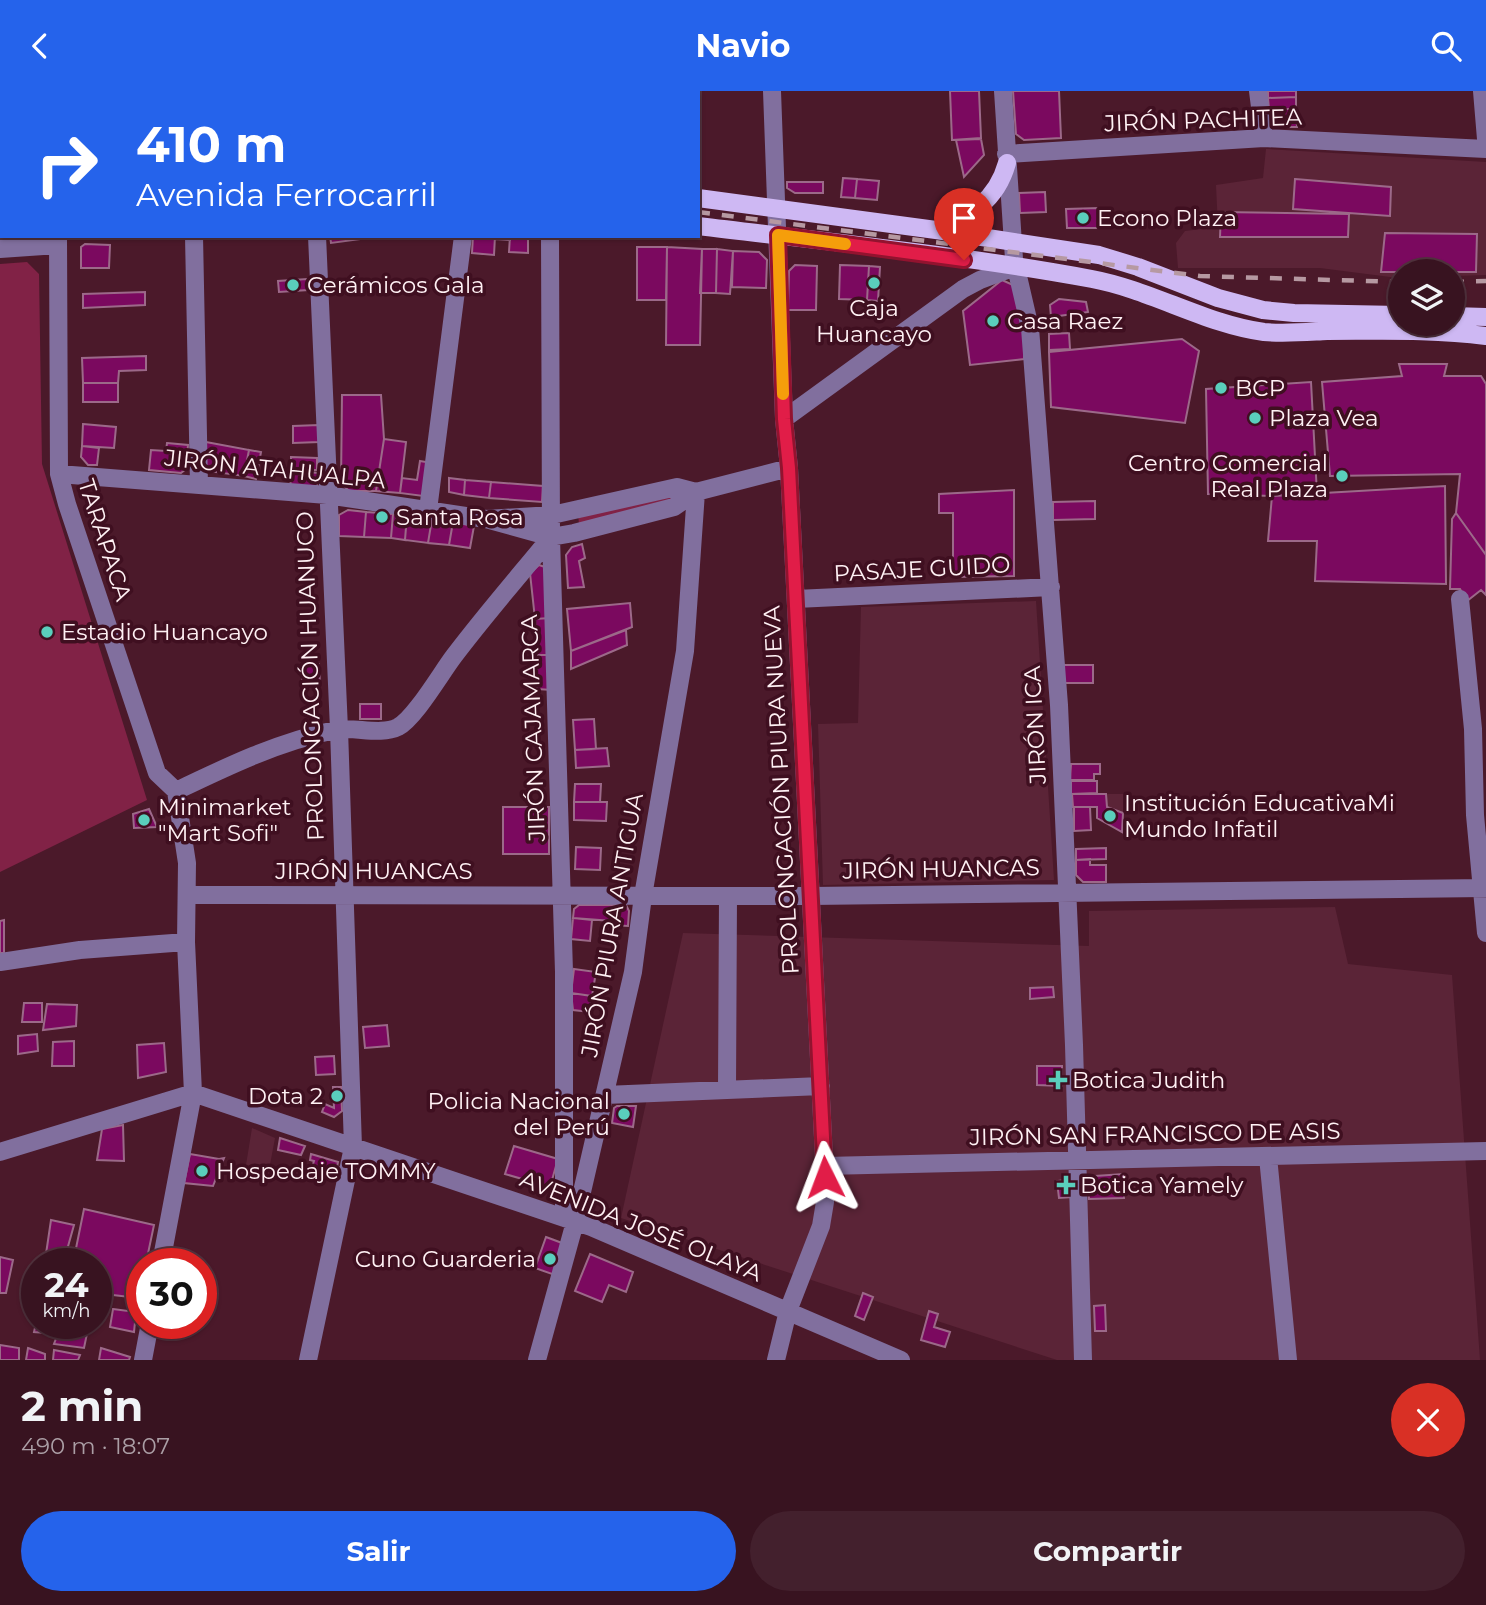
<!DOCTYPE html>
<html lang="es">
<head>
<meta charset="utf-8">
<style>
	body { margin:0; font-family:Montserrat,sans-serif; background:#43202d; color:#f1f3f6; height:100vh; display:flex; flex-direction:column; font-size:26px; white-space:nowrap }
	* { box-sizing:border-box; margin:0 }
	p { font-size:23px; color:#ab9ea5 }
	.icon { flex:none; width:38px; height:38px; fill:none; stroke:currentColor; stroke-width:2; stroke-linecap:round; stroke-linejoin:round }
	.map { position:relative; height:1269px; overflow:hidden }
	.drawer { display:flex; flex-direction:column; background:#381320; flex:1 }
	.drawer>* { flex:none }
	.hud { position:absolute; left:0px; top:0px; width:700px; height:147px; box-shadow:0 2px 5px #0004,0 0 0 2px #52323e; background:#2563eb; color:#fff; overflow:hidden }
	.buttons { position:absolute; left:1388px; top:168px; display:grid; gap:14px }
	.buttons a { display:grid; place-items:center; width:77px; height:77px; border-radius:50%; background:#381320; box-shadow:0 2px 5px #0004,0 0 0 2px #52323e; font-size:35px }
	.speed { position:absolute; left:21px; top:1157px; display:flex; gap:14px; font-size:35px; font-weight:700; text-align:center }
	.speed>* { display:grid; place-content:center; width:91px; height:91px; border-radius:50%; background:#381320; box-shadow:0 2px 5px #0004,0 0 0 2px #52323e; line-height:1 }
	.speed small { font-size:18px; font-weight:400 }
	.speed .limit { border:10px solid #d22; background:#fff; color:#111 }
	.pin { position:absolute; display:grid; place-items:center; width:60px; height:60px; color:#fff; margin:-72px -30px; border-radius:50% 50% 50% 0; rotate:-45deg; box-shadow:0 0 7px #0007 }
	.pin .icon { rotate:45deg }
	.me { position:absolute; width:77px; margin:-38px; rotate:357deg; stroke-linejoin:round; filter:drop-shadow(0 0 5px #0008) }
	.turn { display:flex; align-items:center; gap:24px; height:147px; padding:0 21px; font-size:32px }
	.turn .icon { width:91px; height:91px; stroke-width:2.5 }
	.turn b { display:block; font-size:49px; line-height:60px }
	.round { display:grid; place-items:center; flex:none; width:74px; height:74px; border-radius:37px; background:#43202d }
	.head { display:flex; align-items:center; justify-content:space-between; height:119px; padding:0 21px }
	h1 { font-size:42px; font-weight:700; line-height:52px }
	.primary-button { display:flex; gap:14px; margin-top:auto; padding:14px 21px }
	.primary-button a { flex:1; height:80px; border-radius:42px; background:#2563eb; color:#fff; font-size:28px; font-weight:700; line-height:80px; text-align:center }
	.primary-button a+a { background:#43202d; color:#f1f3f6 }
	header { display:flex; justify-content:space-between; align-items:center; height:91px; padding:0 21px; background:#2563eb; color:#fff; font-size:32px; font-weight:700 }
	.map>svg:first-child { display:block }
	.built { fill:#5b2437 }
	.green { fill:#812246 }
	.building { fill:#7b095f; stroke:#9c6989; stroke-width:2 }
	.lines { fill:none; stroke-linecap:round; stroke-linejoin:round }
	.minor { stroke:#816f9e; stroke-width:18 }
	.major { stroke:#ceb8f3; stroke-width:18 }
	.rail { stroke:#b699a2; stroke-width:4.5; stroke-dasharray:12 12; stroke-linecap:butt }
	.route-casing { stroke:#92132f; stroke-width:18 }
	.route { stroke:#e11d48; stroke-width:12 }
	.slow { stroke:#f59e0b; stroke-width:12 }
	.poi-dot { fill:#5acebc; stroke:#3f0f20; stroke-width:2.5 }
	.labels { text-anchor:middle; stroke-width:7; stroke-linejoin:round; paint-order:stroke }
	.street-label { font-size:23px; fill:#fff1f4; stroke:#3f0f20 }
	.poi-label { font-size:23px; fill:#fff1f4; stroke:#3f0f20; text-anchor:start }
</style>
</head>
<body>
<header><svg class="icon" aria-label="back" viewBox="0 0 24 24"><path d="M15 5l-7 7 7 7"/></svg>Navio<svg class="icon" aria-label="search" viewBox="0 0 24 24"><circle cx="10" cy="10" r="6"/><path d="M15 15l6 6"/></svg></header>
<div class="map">
<svg width="1486" height="1269" viewBox="0 0 1486 1269">
	<rect width="100%" height="100%" fill="#4b192a"/>
	<path class="built" d="M1266,58L1486,71V184L1453,185L1452,180H1400V187H1398L1320,177H1178L1176,152L1185,140L1218,136L1216,94L1263,87Z
		M1036,510L1054,789L823,794L818,633L858,632L861,516Z
		M1072,703H1125L1122,741L1097,727L1096,716H1073Z
		M1335,816L1348,873L1452,884L1480,1269H1057L621,1127L683,842L1089,855V820Z
		M252,1037L275,1047L269,1079L246,1074Z"/>
	<path class="green" d="M27,171L39,183L42,373L147,709L0,781V173Z
		M666,402L684,406L579,434L578,421Z"/>
	<path class="building" d="M950,0H979L981,47L952,49Z
		M1013,0H1059L1061,47L1024,49L1016,43Z
		M1268,0H1296V6L1268,7Z
		M1296,6V18H1269L1268,7Z
		M1269,18H1296L1297,36H1276L1270,32Z
		M981,48L984,64L964,86L956,49Z
		M843,87L857,88L855,107L841,106Z
		M857,88L879,90L877,109L855,107Z
		M1295,88L1391,96L1390,125L1293,118Z
		M787,91H823V102H795L787,97Z
		M1045,101L1046,121L1020,122L1019,102Z
		M1099,117L1100,137H1067L1066,118Z
		M1221,121L1349,123L1348,146H1220Z
		M1385,142L1477,143L1476,181H1381Z
		M330,145H383L331,152Z
		M473,145H495L494,164L472,162Z
		M495,145H510V149L495,148Z
		M510,145H528V162L509,161Z
		M85,153L110,154L109,177H81V156Z
		M637,156H667L666,209H637Z
		M667,156L702,158L700,254H666Z
		M702,158H717L716,202H700Z
		M717,158L733,160L730,203L716,202Z
		M733,160L759,161L767,169L766,197L732,196Z
		M795,174L817,175L816,219H788L789,180Z
		M840,174L869,175L867,209L839,208Z
		M869,175L880,176L878,210L867,209Z
		M307,188L308,199L279,201L278,190Z
		M1002,189L1013,194L1024,240V268L970,274L963,220Z
		M145,201V214L83,217V203Z
		M1059,208L1086,211L1088,221L1051,226L1050,214Z
		M1069,242L1070,258L1049,259V243Z
		M1182,248L1199,260L1185,332L1051,316L1049,261Z
		M146,265V279L119,280L118,292H83L82,267Z
		M1399,273H1447L1444,285H1481L1486,293V464L1456,422L1460,383L1330,385L1322,291L1402,285Z
		M1311,291L1317,403L1272,405L1208,403L1206,298Z
		M83,292H118V311H83Z
		M342,304H381L384,348L376,400H349L341,392Z
		M83,333L116,336L114,357L82,355Z
		M319,334V351L293,352V335Z
		M384,348L406,351L400,402L376,400Z
		M206,351L249,359L244,385L201,379Z
		M167,352L188,354L186,378L181,382L149,379L151,359L166,360Z
		M82,355L99,357L97,374H88L81,366Z
		M249,359L261,361L256,388L244,385Z
		M291,366L317,367V379H291Z
		M420,370L432,372L423,405L400,402L402,387L417,389Z
		M292,379L318,382L317,395L290,397Z
		M449,387L465,389L464,404L449,401Z
		M465,389L491,391L489,407L464,404Z
		M491,391L543,395L542,411L489,407Z
		M1445,395L1446,493L1315,490L1317,450H1268L1272,405Z
		M1014,399V485L953,486V422H939V403Z
		M1095,410V428L1053,429V411Z
		M348,419L366,421L364,446L339,445V424Z
		M366,421L393,423L391,447L364,446Z
		M1456,422L1486,464V504L1481,499L1467,510L1460,498H1450L1452,428Z
		M393,423L407,424L405,449L391,447Z
		M407,424L432,428L428,452L405,449Z
		M432,428L453,431L449,454L428,452Z
		M453,431L474,435L470,457L449,454Z
		M582,453L585,467L579,470L584,496L568,497L566,464L572,456Z
		M539,474L545,476L550,527L535,528L530,482Z
		M630,512L632,536L571,560L567,518Z
		M550,527L552,564H537L535,528Z
		M626,539L627,554L571,578V560Z
		M537,564H552V599L537,598Z
		M319,573L320,594L302,595V574Z
		M1060,574H1093V592H1060Z
		M360,613H381V628H360Z
		M594,628L596,658L575,659L573,629Z
		M607,657L609,675L576,677L575,659Z
		M1071,673H1100V683H1094V689H1070Z
		M1071,690H1097V702L1071,703Z
		M575,693H601L600,711H574Z
		M1072,703H1106L1107,716L1123,722L1122,741L1097,727V716H1073Z
		M574,711H607L606,730L574,729Z
		M503,716H549V763H503Z
		M1074,716H1090L1091,739L1074,740Z
		M149,718L157,736L134,737L133,723Z
		M576,756L601,757L600,779L575,778Z
		M1106,757V768L1076,769V758Z
		M1090,768V774H1106V791H1083L1076,784V769Z
		M579,814H626L629,820L628,835L612,834V830L573,827L574,818Z
		M573,827L592,829L590,850L571,848Z
		M4,829V862H0V830Z
		M574,878L596,881L592,905L571,902Z
		M1053,896L1054,906L1030,908V897Z
		M571,902L592,905L590,921L573,919Z
		M24,912H42V931H22Z
		M47,913L77,914L76,935L43,939Z
		M387,934L389,955L365,957L363,936Z
		M37,943L38,960L18,963V945Z
		M74,950V975H52L53,951Z
		M164,952L166,981L138,987L137,954Z
		M334,965L335,983L316,984L315,966Z
		M1037,975H1062V995L1037,994Z
		M333,996H341L342,1020L334,1026L322,1021L325,1013L334,1017Z
		M617,1015H636L633,1036L612,1032L614,1017Z
		M123,1034L124,1070L97,1069L102,1038Z
		M280,1047L305,1055L301,1064L278,1059Z
		M514,1055L558,1068L550,1096L505,1083Z
		M190,1063L219,1068L224,1067L213,1095L184,1092Z
		M311,1063L338,1071L337,1076L343,1077L341,1085L312,1076L314,1070L310,1069Z
		M1123,1083L1124,1107L1089,1108L1088,1091L1095,1085Z
		M1065,1089L1071,1095L1072,1106L1059,1107L1057,1090Z
		M84,1118L154,1134L146,1172H142V1191L138,1207L96,1202V1172H73Z
		M51,1129L74,1134L65,1166L46,1163Z
		M546,1146L562,1152L555,1184L535,1177Z
		M590,1163L633,1181L626,1201L609,1194L602,1211L575,1200Z
		M0,1166L13,1169L6,1202H0Z
		M863,1202L873,1206L864,1229L855,1225Z
		M1105,1214L1106,1240H1095L1094,1215Z
		M113,1218L136,1221L134,1241L110,1236Z
		M929,1220L938,1223L934,1236L950,1241L945,1256L921,1249Z
		M37,1228V1232H49L46,1242L34,1241Z
		M62,1232L89,1233L84,1257L54,1253Z
		M0,1254L19,1257V1269H0Z
		M28,1257L45,1263V1269H26Z
		M101,1257L130,1266L129,1269H99Z
		M54,1259L80,1264L78,1269H53Z"/>
	<g class="lines">
		<path class="minor" d="M191,0V2
			M548,0V2
			M772,0L784,328L789,377L825,1086V1111L821,1135L788,1220L776,1269
			M1003,0L1014,168L1030,237L1059,614L1074,954L1083,1269
			M1258,0L1264,47
			M1482,0L1486,48
			M60,2V0
			M316,2V0
			M1006,63L1264,47L1486,58
			M0,128H2
			M58,145L59,383L67,413L157,682L176,700L187,772L186,851L193,1002L161,1172
			M194,145L199,394
			M550,145L551,446L564,881V1127
			M0,158L58,154
			M784,328L963,198L980,189L1015,176
			M59,383L327,404L486,428L551,446L574,442L674,416L696,401L789,377
			M428,419L463,145
			M486,428L552,424L677,396L696,401L685,560L643,805L633,881L575,1131L537,1269
			M796,508L1051,496
			M1460,508L1473,638L1475,724L1486,842
			M176,700C228,675 278,651 335,639C354,635 380,645 398,636C415,627 441,582 454,565C485,524 519,485 551,446
			M187,804L811,805L1486,797
			M0,871L80,859L186,851
			M727,999L728,805
			M605,1004L821,995
			M0,1061L193,1002L591,1136L901,1269
			M1268,1066L1288,1269
			M825,1075L1486,1060
			M143,1269L150,1232
			M308,1269L353,1056L339,638L317,145"/>
		<path class="major" d="M345,0L348,2
			M403,0L405,2
			M698,107L936,139L1099,164L1138,176L1218,207L1263,219L1294,222L1400,224
			M698,135C829,151 962,164 1092,188C1151,199 1205,233 1264,241C1284,243 1307,241 1327,240C1380,240 1433,238 1486,245
			M937,139C971,123 996,111 1007,72
			M1452,225L1486,226"/>
		<path class="rail" d="M372,0L374,2
			M698,121L1200,185L1400,191
			M1452,191L1486,190"/>
	</g>
	<g class="lines">
		<defs>
			<path id="route" d="M825,1086L789,377L784,328L778,144L964,169"/>
		</defs>
		<use href="#route" class="route-casing"/>
		<use href="#route" class="route"/>
		<path class="slow" d="M783,303L778,144L845,153"/>
	</g>
	<g class="poi-dot">
		<circle cx="1083" cy="127" r="7"/>
		<circle cx="874" cy="192" r="7"/>
		<circle cx="293" cy="194" r="7"/>
		<circle cx="993" cy="230" r="7"/>
		<circle cx="1221" cy="297" r="7"/>
		<circle cx="1255" cy="327" r="7"/>
		<circle cx="1342" cy="385" r="7"/>
		<circle cx="382" cy="426" r="7"/>
		<circle cx="47" cy="541" r="7"/>
		<circle cx="1110" cy="725" r="7"/>
		<circle cx="144" cy="729" r="7"/>
		<path d="M1054.5 978.5h7v7h7v7h-7v7h-7v-7h-7v-7h7z"/>
		<circle cx="337" cy="1005" r="7"/>
		<circle cx="624" cy="1023" r="7"/>
		<circle cx="202" cy="1080" r="7"/>
		<path d="M1062.5 1083.5h7v7h7v7h-7v7h-7v-7h-7v-7h7z"/>
		<circle cx="550" cy="1168" r="7"/>
	</g>
	<g class="labels">
		<g class="street-label">
			<text transform="translate(1203 29) rotate(-2)" y="8">JIRÓN PACHITEA</text>
			<text transform="translate(275 378) rotate(6)" y="8">JIRÓN ATAHUALPA</text>
			<text transform="translate(105 449) rotate(72)" y="8">TARAPACA</text>
			<text transform="translate(922 478) rotate(-3)" y="8">PASAJE GUIDO</text>
			<text transform="translate(310 585) rotate(-92)" y="8">PROLONGACIÓN HUANUCO</text>
			<text transform="translate(1035 634) rotate(-93)" y="8">JIRÓN ICA</text>
			<text transform="translate(533 637) rotate(-92)" y="8">JIRÓN CAJAMARCA</text>
			<text transform="translate(781 699) rotate(-93)" y="8">PROLONGACIÓN PIURA NUEVA</text>
			<text transform="translate(941 778) rotate(-1)" y="8">JIRÓN HUANCAS</text>
			<text x="374" y="788">JIRÓN HUANCAS</text>
			<text transform="translate(612 834) rotate(-80)" y="8">JIRÓN PIURA ANTIGUA</text>
			<text transform="translate(1155 1043) rotate(-1)" y="8">JIRÓN SAN FRANCISCO DE ASIS</text>
			<text transform="translate(641 1135) rotate(22)" y="8">AVENIDA JOSÉ OLAYA</text>
		</g>
		<g class="poi-label">
			<text x="1097" y="135">Econo Plaza</text>
			<text x="307" y="202">Cerámicos Gala</text>
			<text x="874" y="225" text-anchor="middle">Caja<tspan x="874" dy="26">Huancayo</tspan></text>
			<text x="1007" y="238">Casa Raez</text>
			<text x="1235" y="305">BCP</text>
			<text x="1269" y="335">Plaza Vea</text>
			<text x="1328" y="380" text-anchor="end">Centro Comercial<tspan x="1328" dy="26">Real Plaza</tspan></text>
			<text x="396" y="434">Santa Rosa</text>
			<text x="61" y="549">Estadio Huancayo</text>
			<text x="1124" y="720">Institución EducativaMi<tspan x="1124" dy="26">Mundo Infatil</tspan></text>
			<text x="158" y="724">Minimarket<tspan x="158" dy="26">"Mart Sofi"</tspan></text>
			<text x="1072" y="997">Botica Judith</text>
			<text x="323" y="1013" text-anchor="end">Dota 2</text>
			<text x="610" y="1018" text-anchor="end">Policia Nacional<tspan x="610" dy="26">del Perú</tspan></text>
			<text x="216" y="1088">Hospedaje TOMMY</text>
			<text x="1080" y="1102">Botica Yamely</text>
			<text x="536" y="1176" text-anchor="end">Cuno Guarderia</text>
		</g>
	</g>
</svg>
<div class="buttons">
<a><svg class="icon" aria-label="layers" viewBox="0 0 24 24"><path d="M12 4l9 5-9 5-9-5zM3 14l9 5 9-5"/></svg></a>
</div>
<div class="speed"><div>24<small>km/h</small></div><div class="limit">30</div></div>
<div class="pin" style="left:964px;top:169px;background:#d93025"><svg class="icon" aria-label="arrive" viewBox="0 0 24 24"><path d="M6 21V4h12l-3 4 3 4H6"/></svg></div>
<svg class="me" style="left:825px;top:1086px" viewBox="-20 -20 40 40"><path d="M0-17L14 15 0 8-14 15z" fill="#e11d48" stroke="#fff" stroke-width="4"/></svg>
<div class="hud">
<div class="turn"><svg class="icon" aria-label="right" viewBox="0 0 24 24"><path d="M7 20v-9h11M14 6l5 5-5 5"/></svg><div><b>410 m</b>Avenida Ferrocarril</div></div>
</div>
</div>
<section class="drawer">
<div class="head"><div><h1>2 min</h1><p>490 m · 18:07</p></div><a class="round" style="background:#d93025;color:#fff"><svg class="icon" aria-label="close" viewBox="0 0 24 24"><path d="M6 6l12 12M18 6L6 18"/></svg></a></div>
<div class="primary-button"><a>Salir</a><a>Compartir</a></div>
</section>
</body>
</html>
